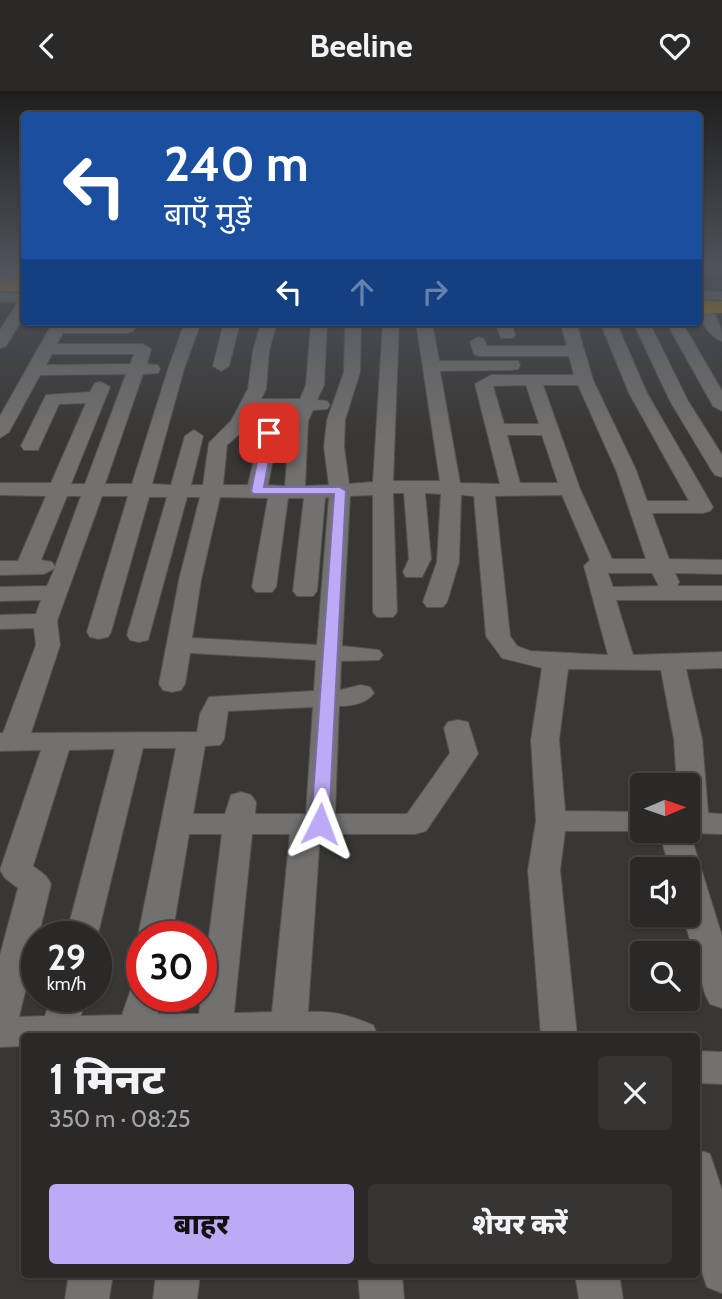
<!DOCTYPE html>
<html lang="hi">
<head>
<meta charset="utf-8">
<style>
	body { margin:0; font-family:Cabin,"Noto Sans Devanagari",sans-serif; background:#373534; color:#f1f3f6; height:100vh; display:flex; flex-direction:column; font-size:26px; white-space:nowrap }
	* { box-sizing:border-box; margin:0 }
	p { font-size:23px; color:#a6a6a8 }
	.icon { flex:none; width:38px; height:38px; fill:none; stroke:currentColor; stroke-width:2; stroke-linecap:round; stroke-linejoin:round }
	.map { position:relative; flex:1; overflow:hidden }
	.details { position:absolute; left:21px; top:942px; width:679px; height:245px; display:flex; flex-direction:column; background:#2b2928; border-radius:7px; box-shadow:0 2px 5px #0004,0 0 0 2px #474545 }
	.details>* { flex:none }
	.top-card { position:absolute; left:21px; top:21px; width:681px; height:214px; border-radius:7px; box-shadow:0 2px 5px #0004,0 0 0 2px #474545; background:#1a4fa0; color:#fff; overflow:hidden }
	.needle { width:46px; rotate:88deg }
	.controls { position:absolute; left:630px; top:682px; display:grid; gap:14px }
	.controls a { display:grid; place-items:center; width:70px; height:70px; border-radius:7px; background:#2b2928; box-shadow:0 2px 5px #0004,0 0 0 2px #474545; font-size:35px }
	.speed { position:absolute; left:21px; top:830px; display:flex; gap:14px; font-size:35px; font-weight:700; text-align:center }
	.speed>* { display:grid; place-content:center; width:91px; height:91px; border-radius:50%; background:#2b2928; box-shadow:0 2px 5px #0004,0 0 0 2px #474545; line-height:1 }
	.speed small { font-size:18px; font-weight:400 }
	.speed .limit { border:10px solid #d22; background:#fff; color:#111 }
	.pin { position:absolute; display:grid; place-items:center; width:60px; height:60px; color:#fff; margin:-30px; border-radius:14px; box-shadow:0 4px 10px #0006 }
	.me { position:absolute; width:77px; margin:-38px; rotate:3deg; stroke-linejoin:round; filter:drop-shadow(0 0 5px #0008) }
	.turn { display:flex; align-items:center; gap:24px; height:147px; padding:0 28px; font-size:32px }
	.turn .icon { width:91px; height:91px; stroke-width:2.5 }
	.turn b { display:block; font-size:49px; line-height:60px }
	.lanes { display:flex; align-items:center; height:66px; padding:0 28px; background:#0003; justify-content:center; gap:35px; direction:ltr }
	.lanes .off { opacity:.35 }
	.round { display:grid; place-items:center; flex:none; width:74px; height:74px; border-radius:7px; background:#373534 }
	.overview { display:flex; align-items:center; justify-content:space-between; height:119px; padding:0 28px }
	h1 { font-size:42px; font-weight:800; line-height:52px }
	.action { display:flex; gap:14px; margin-top:auto; padding:14px 28px }
	.action a { flex:1; height:80px; border-radius:7px; background:#bcaaf6; color:#111; font-size:28px; font-weight:800; line-height:80px; text-align:center }
	.action a+a { background:#373534; color:#f1f3f6 }
	header { display:flex; justify-content:space-between; align-items:center; height:91px; padding:0 28px; background:#2b2928; font-size:32px; font-weight:800 }
	.map>svg:first-child { display:block }
	.lines { fill:none; stroke-linecap:round; stroke-linejoin:round }
	.minor-casing { stroke:#555352; stroke-width:2 }
	.highway-casing { stroke:#555352; stroke-width:1 }
	.minor { fill:#73716f; fill-rule:evenodd }
	.highway { fill:#b97d00; fill-rule:evenodd }
	.route { fill:#bcaaf6; stroke:#7a6ea0; stroke-width:2 }
</style>
</head>
<body>
<header><svg class="icon" aria-label="back" viewBox="0 0 24 24"><path d="M15 5l-7 7 7 7"/></svg>Beeline<svg class="icon" aria-label="heart" viewBox="0 0 24 24"><path d="M12 20l-8-8c-3-5 5-10 8-4 3-6 11-1 8 4z"/></svg></header>
<div class="map">
<svg width="722" height="1208" viewBox="0 0 722 1208">
	<rect width="100%" height="100%" fill="#393735"/>
	<g class="lines">
		<defs>
			<path id="minor" d="M0,180H24V188H0Z
				M698,200L722,201V209L698,208Z
				M0,202L24,203V225L6,255L0,257V239L18,211L0,210Z
				M703,216C718,221 722,236 722,250C711,247 698,229 698,218Z
				M53,231L133,234L135,237L133,240L127,242H63L57,253H143L151,258L147,273L158,274L160,278L158,282L143,283L105,393H132L168,278L185,231H201L184,278L152,393L171,394L185,345L194,339L203,345L191,394H203L209,352L231,330L248,298L253,260L261,231H277L269,260L266,298L261,308H300L306,294L311,231H327L324,294L317,309L327,310L330,314L327,318L313,319L308,330L305,395L329,394L324,356L327,329L344,281L345,231H361L360,281L345,329L344,356L349,393L373,391L383,231H399L393,390H440L416,231H432L439,270H518L520,274L518,278L512,279L440,280L460,392L500,393L475,293L491,284H574L569,265H480L474,263L470,251L478,246L484,248L487,255H567L560,231H576L593,289L636,379L647,410H689L629,302L600,231H616L647,302L713,416L710,420L703,422H652L669,468L722,469V483L675,482L679,491L677,495H722V509H616L633,564L722,561V577L686,578L702,648L708,722L722,723V743L690,742L722,845V917L710,913L705,903L683,824H688V779H670L659,740H688V695H677L674,648L661,579L568,578L559,649L565,720L642,721V740H646H565L560,779L577,945H541L528,779L536,730L531,649L542,577L502,567L486,545L474,405L461,404L459,471L447,511L443,516H427L423,511L437,471L441,403L425,402L431,468L422,486H406L403,481L409,468L404,402H393L397,521L393,526H377L373,521V404L350,405L342,555L379,559L383,564L379,569L341,570L340,599L361,594L370,596L374,602C366,613 352,615 339,615L335,723H407L450,662L444,637L448,631L458,629L468,631L478,663L426,740L415,743H320L308,921C335,920 348,924 373,934L378,945H24V955L0,956V864L18,797L5,787L0,779L41,659L0,660V642H3L36,554L34,537L0,538V524L36,523L41,509L0,510V496L47,495L55,477L44,483L0,484V470H18L46,405L0,404V392H51L86,312L59,313L38,359H24L21,355L46,304L90,301L95,292L101,291L110,296L71,393H85L126,283L40,284L9,341L0,347V325ZM52,263H134L130,273L46,274ZM526,294L539,333H504L493,295ZM543,294H578L616,379L646,468H612L580,398ZM255,318L295,319L290,330L285,395L268,394L278,342L269,336L260,342L248,394H223L227,354L246,337ZM507,344H542L558,392H520ZM562,404L590,469L584,475L608,564L530,560L517,555L510,545L495,405ZM67,405H81L55,476L52,471L41,469ZM102,405H128L87,541L90,546L99,548L108,546L111,541L149,406H167L127,544L130,549L139,551L148,549L187,406H200L179,489L159,593L163,599L172,601L181,599L185,593L190,562L316,569L314,600L209,606L200,623L197,641L31,642L60,554L57,530ZM220,406L268,407L252,496L256,501H272L276,496L288,407H304L293,500L297,505H313L317,500L325,407L329,406L317,554L192,547L201,489ZM608,482H652L659,495L613,496ZM313,616L306,723H255L256,711L251,704L241,701L231,704L225,723H193L205,655L220,654L224,648L228,620ZM143,657H176L138,845L142,851V845H172L189,743H222L199,923H158L161,905H142V892L132,895L122,924L81,925L85,905H51L45,925L19,926L51,793L46,785L33,775L69,659L115,658L66,845H96V851ZM252,743H290L272,921L234,922Z
				M224,231H240L229,275L221,280L213,275Z
				M495,231H511L515,244L513,247H501Z
				M633,231H649L688,310L722,364V386L715,384L712,380L670,310Z
				M666,231H682L722,300V320L713,315Z
				M696,960L722,961V993L696,992Z
				M696,1058L710,1063L722,1099V1202L707,1196L696,1164Z
				M69,1183H113L109,1208H65Z
				M156,1183H200L197,1208H153Z
				M358,1183H402L404,1208H360Z
				M575,1183H619L623,1208H579Z"/>
			<path id="highway" d="M0,188L24,189V201L0,200Z
				M698,210H722V222H698Z"/>
		</defs>
		<use href="#minor" class="minor-casing"/>
		<use href="#highway" class="highway-casing"/>
		<use href="#minor" class="minor"/>
		<use href="#highway" class="highway"/>
	</g>
	<linearGradient id="sky" x2="0" y2="1"><stop stop-color="#1f1e1d"/><stop offset="0.51" stop-color="#4e535c"/><stop offset="1" stop-color="#4e535c" stop-opacity="0"/></linearGradient>
	<rect width="722" height="347" fill="url(#sky)"/>
	<path class="route" d="M269,338L274,342L264,396H340L346,400L329,733L326,737H313L311,733L334,403H253L251,400L263,342Z"/>
</svg>
<div class="controls">
<a><svg class="needle" viewBox="-14 -14 28 28"><path d="M0-13l5 13h-10z" fill="#e53935"/><path d="M0 13l5-13h-10z" fill="#a6a6a8"/></svg></a>
<a><svg class="icon" aria-label="sound" viewBox="0 0 24 24"><path d="M4 9h4l5-4v14l-5-4H4zM17 9q2 3 0 6"/></svg></a>
<a><svg class="icon" aria-label="search" viewBox="0 0 24 24"><circle cx="10" cy="10" r="6"/><path d="M15 15l6 6"/></svg></a>
</div>
<div class="speed"><div>29<small>km/h</small></div><div class="limit">30</div></div>
<div class="pin" style="left:269px;top:342px;background:#d93025"><svg class="icon" aria-label="arrive" viewBox="0 0 24 24"><path d="M6 21V4h12l-3 4 3 4H6"/></svg></div>
<svg class="me" style="left:320px;top:733px" viewBox="-20 -20 40 40"><path d="M0-17L14 15 0 8-14 15z" fill="#bcaaf6" stroke="#fff" stroke-width="4"/></svg>
<div class="top-card">
<div class="turn"><svg class="icon" aria-label="left" viewBox="0 0 24 24"><path d="M17 20v-9H6M10 6l-5 5 5 5"/></svg><div><b>240 m</b>बाएँ मुड़ें</div></div>
<div class="lanes"><svg class="icon" aria-label="left" viewBox="0 0 24 24"><path d="M17 20v-9H6M10 6l-5 5 5 5"/></svg><svg class="icon off" aria-label="ahead" viewBox="0 0 24 24"><path d="M12 20V5M6 11l6-6 6 6"/></svg><svg class="icon off" aria-label="right" viewBox="0 0 24 24"><path d="M7 20v-9h11M14 6l5 5-5 5"/></svg></div>
</div>
<section class="details">
<div class="overview"><div><h1>1 मिनट</h1><p>350 m · 08:25</p></div><a class="round"><svg class="icon" aria-label="close" viewBox="0 0 24 24"><path d="M6 6l12 12M18 6L6 18"/></svg></a></div>
<div class="action"><a>बाहर</a><a>शेयर करें</a></div>
</section>
</div>
</body>
</html>
